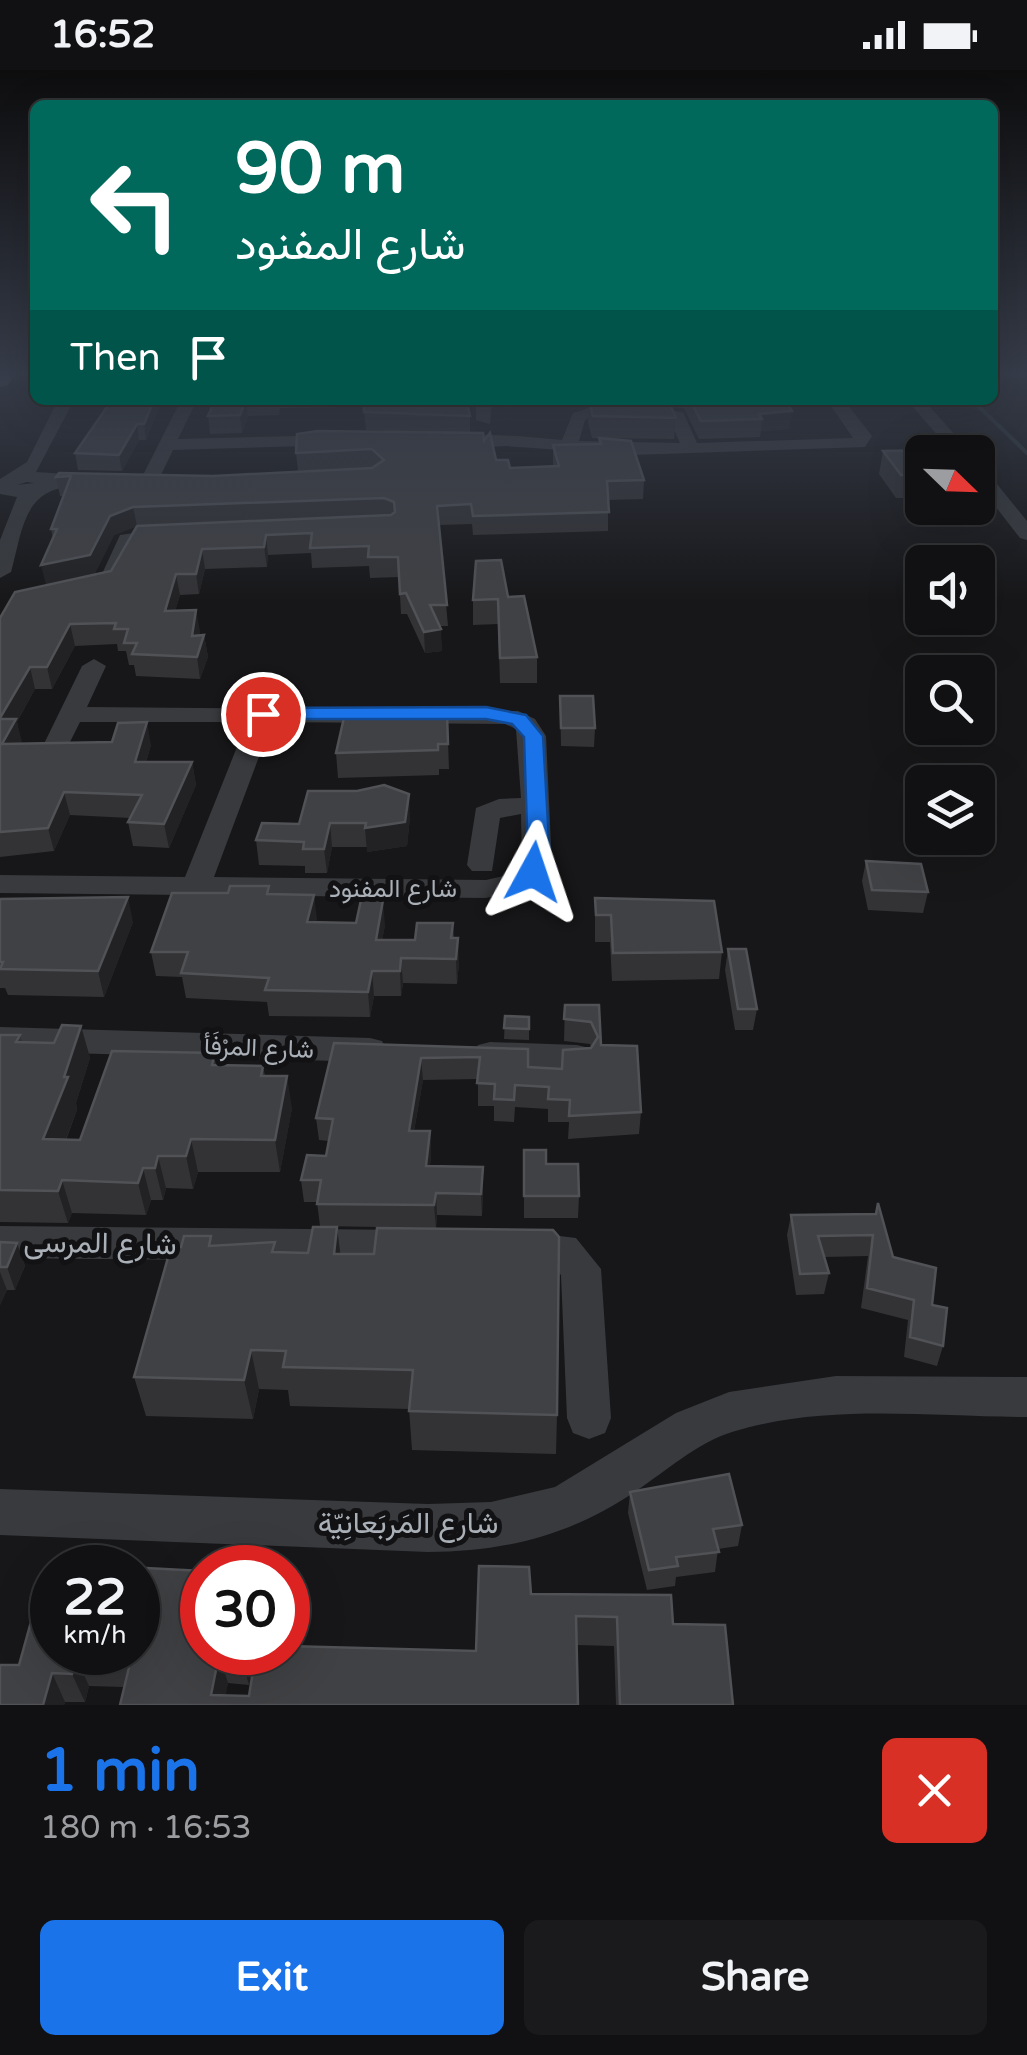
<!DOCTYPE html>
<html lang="en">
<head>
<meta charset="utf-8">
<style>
	body { margin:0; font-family:"Varela Round",Vazirmatn,sans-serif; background:#1a1a1c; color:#f1f3f6; height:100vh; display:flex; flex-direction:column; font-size:38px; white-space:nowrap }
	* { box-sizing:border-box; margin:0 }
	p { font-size:32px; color:#9c9da0 }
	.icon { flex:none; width:55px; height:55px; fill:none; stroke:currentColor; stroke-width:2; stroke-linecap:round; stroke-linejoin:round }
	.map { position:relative; height:1635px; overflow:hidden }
	.panel { display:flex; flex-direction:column; background:#111113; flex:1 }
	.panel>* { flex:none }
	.top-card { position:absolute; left:30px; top:30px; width:968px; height:305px; border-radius:15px; box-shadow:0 10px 40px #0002,0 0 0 2px #303133; background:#00695c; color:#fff; overflow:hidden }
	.needle { width:65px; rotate:113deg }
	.buttons { position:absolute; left:905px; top:365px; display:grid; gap:20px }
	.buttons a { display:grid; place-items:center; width:90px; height:90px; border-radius:15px; background:#111113; box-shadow:0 10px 40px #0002,0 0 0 2px #303133; font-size:50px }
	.speed { position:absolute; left:30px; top:1475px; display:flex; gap:20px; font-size:50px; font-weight:700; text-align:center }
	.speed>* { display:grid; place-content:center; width:130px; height:130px; border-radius:50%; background:#111113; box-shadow:0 10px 40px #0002,0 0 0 2px #303133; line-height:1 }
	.speed small { font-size:25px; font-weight:400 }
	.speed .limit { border:15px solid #d22; background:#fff; color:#111 }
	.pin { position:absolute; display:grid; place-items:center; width:85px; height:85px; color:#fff; margin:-42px; border:5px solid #fff; border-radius:50%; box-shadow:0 2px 10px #0007 }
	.me { position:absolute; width:110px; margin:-55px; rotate:5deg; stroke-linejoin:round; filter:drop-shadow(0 0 8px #0008) }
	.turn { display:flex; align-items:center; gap:35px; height:210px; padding:0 40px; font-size:45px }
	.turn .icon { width:130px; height:130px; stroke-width:2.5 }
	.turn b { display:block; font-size:70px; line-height:85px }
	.then { display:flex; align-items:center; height:95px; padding:0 40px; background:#0003; gap:20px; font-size:38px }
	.round { display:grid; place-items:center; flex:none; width:105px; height:105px; border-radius:15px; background:#1a1a1c }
	.summary { display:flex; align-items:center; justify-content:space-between; height:170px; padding:0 40px }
	h1 { font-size:60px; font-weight:800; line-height:75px; color:#1a73e8 }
	.button { display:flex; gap:20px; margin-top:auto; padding:20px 40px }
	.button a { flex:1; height:115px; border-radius:15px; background:#1a73e8; color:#fff; font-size:40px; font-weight:800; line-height:115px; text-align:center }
	.button a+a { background:#1a1a1c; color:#f1f3f6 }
	.status { display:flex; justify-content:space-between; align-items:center; height:70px; padding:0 50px; background:#111113; direction:ltr }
	.status svg { height:28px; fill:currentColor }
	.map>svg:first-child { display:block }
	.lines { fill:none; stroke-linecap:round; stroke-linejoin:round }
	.stream { stroke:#2e373b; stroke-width:4 }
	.minor { fill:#383a3d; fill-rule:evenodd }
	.highway { fill:#65686e; fill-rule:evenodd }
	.wall { fill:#333336; fill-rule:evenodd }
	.shaded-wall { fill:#222224 }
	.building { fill:#404144; stroke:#505256; stroke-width:2.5 }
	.route { fill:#1a73e8; stroke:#114b97; stroke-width:2.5 }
	.labels { text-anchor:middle; stroke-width:10; stroke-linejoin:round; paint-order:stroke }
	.street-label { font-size:25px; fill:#aab0b7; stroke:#121214 }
	.near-street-label { font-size:30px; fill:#aab0b7; stroke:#121214 }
</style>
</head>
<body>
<div class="status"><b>16:52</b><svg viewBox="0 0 49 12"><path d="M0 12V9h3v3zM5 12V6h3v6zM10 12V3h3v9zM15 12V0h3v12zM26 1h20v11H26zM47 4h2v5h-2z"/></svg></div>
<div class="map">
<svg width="1027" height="1635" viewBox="0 0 1027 1635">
	<rect width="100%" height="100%" fill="#171719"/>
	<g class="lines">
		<path class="stream" d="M972,330L1027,383"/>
		<path class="minor" d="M58,330H74L36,402L97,406L106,412C97,420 89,416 76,416C23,418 23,459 11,502L0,508V470L17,427L0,424V409L27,392ZM27,412L34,413L17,415Z
			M181,330H197L178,369L338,365L347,370L338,375L173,380L156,415H142L140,411Z
			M476,330H492L490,354L476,350Z
			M827,330H844L872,366L865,377L631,385L506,376L452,379L443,374C464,358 534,368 562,370L573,343L608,332L683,342L697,373L853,368ZM627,343L670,350L680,373L579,371L585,350L596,344Z
			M907,330H924L970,382H952Z
			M978,396L984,398L1027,451V470L1020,468L978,414Z
			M170,458L180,464L177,468L135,474L118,515L91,524L83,523V513L101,506L120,465Z
			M94,589L106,596L87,637L518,641L535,649L546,666L552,796L529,818L486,828L0,823V805L185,807L247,652H80L60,692H42L38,686L82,596ZM272,652L505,654L516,659L521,728L499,729L476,738L467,795L472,801H492L500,748L521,744L522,793L508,805L486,810L214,807Z
			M0,957L370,968L382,971L387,980L382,989L370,992L0,981Z
			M490,972L577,975L589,978L594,987L589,996L577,999L490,996L478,993L473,984L478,975Z
			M0,1156L417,1160L431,1164L437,1176L431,1188L417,1192L0,1188Z
			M518,1161L576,1168L601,1199L611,1348L605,1363L589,1369L573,1363L567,1348L561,1205L552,1196L504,1189L498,1177L504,1165Z
			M836,1306L1027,1307V1347C930,1347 826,1333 732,1362C697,1373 666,1401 636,1421C572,1465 504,1482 428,1482L0,1465V1419L428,1434L491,1432L555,1417L676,1343L729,1322Z"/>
		<path class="highway" d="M0,304H16L8,315L0,317Z"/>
	</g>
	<path class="wall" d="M109,330H162L146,370H139L122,401L78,400L75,383L107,337Z
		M215,330H339L337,337L280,338L279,345L248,346L242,363L210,364L208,346Z
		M603,330H785L789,359L761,361L760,367L699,369L684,338L671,337L676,348L674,369L592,368L588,353L589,332Z
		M850,330H866L865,332L852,333Z
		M364,342L470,346V363L484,371L496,390L510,398L553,396V375L599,374V368L644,410L643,429L608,430V461L473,465L472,454L439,455L448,556H440L442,581L425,583L407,544H401L399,507L370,508L369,496L312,498L311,483L268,485L267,497L205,499L199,524L180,525L175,541L200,561L199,565H204L208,587L200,609L136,606L134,595H129L126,581H118L117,574L75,576L52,619H35L17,652L21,674L151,675L146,692H192L196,715L169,778L133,776L128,752L130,748L70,745L54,781L0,787V548L46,515L53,469L51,459L64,426H60L56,407L213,406L373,397L298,401L296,383L416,362L366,360ZM137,456L111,501L94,505L114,465Z
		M883,381L922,382V428H896L879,404Z
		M508,527L537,587V613H500L498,554L473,555V530Z
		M560,626L595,658L594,677L561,676Z
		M447,643L449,699H439V705L338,708L336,683Z
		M410,747L407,776L367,782V777H332L327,803H305V796L259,795L256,770L299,754Z
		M866,791L928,822L923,843L868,840L862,811Z
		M270,824L314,825L316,852L385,855L382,870H415L453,853L454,868L459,893L457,914L403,913L401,926H374L370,947L269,946L267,932L186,928L182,907L156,906L151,882Z
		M595,828L722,882L719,909L612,911L610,872H595Z
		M0,829L133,852L104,927L8,925L5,918H0Z
		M728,879L757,939L753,960H735L725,900Z
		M565,935H599L601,975L641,1042L639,1064L568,1069L569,1052H548V1039L515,1037L514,1052L494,1051V1036H478V1009L423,1010L414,1061H430L431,1083L430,1096L483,1119L482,1146L437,1145L436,1158L320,1156L317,1132H304L301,1110L326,1086L329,1071L319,1070L316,1048L334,973L528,979V997L562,999L591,977L590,974L564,971Z
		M505,946L529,947V970L504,969Z
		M81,956L90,988L76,1033L77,1040L66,1070H80L215,983L218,996H263L265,1006L292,1038L280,1102H198L193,1119L166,1118L163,1130H151L146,1145L72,1143L68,1153L0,1152V965H20L22,972L54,973Z
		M524,1080L546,1094L579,1126L578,1148H524Z
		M875,1144L893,1187L932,1235L943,1276L937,1296L904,1287L908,1250L861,1238L868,1186L824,1187L829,1203L824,1224L796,1225L787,1165L791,1145Z
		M0,1172L17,1173L25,1196L15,1220H7L0,1235Z
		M213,1176L276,1182L340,1184L557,1345L556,1384L412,1380L409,1339L290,1336L288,1320L259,1319L253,1349L146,1346L134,1307Z
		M630,1422L742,1455L738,1476L718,1479L715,1502L676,1507L675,1516L647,1520L628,1443Z
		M531,1524L673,1554L733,1635H616L614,1576L577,1575L578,1635H120L124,1617L89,1616L85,1632H65L64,1635H0L19,1595L34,1541L256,1582L249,1615L228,1613L225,1626H249L476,1581Z"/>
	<path class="shaded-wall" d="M154,330H162L146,370L144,354Z
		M246,330L248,346L242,363L240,345Z
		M792,341L789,359L761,361L762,349L759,344Z
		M137,354L139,370L122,401L119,385Z
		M133,437L137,456L114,465L94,505L46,515L41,495L110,446Z
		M266,465L268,485L267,497L264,477Z
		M202,479L205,499L199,524L196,504Z
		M176,504L180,525L169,562L165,541Z
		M196,540L200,561L195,587L192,566Z
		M70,554L75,576L52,619L47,597Z
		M441,559L442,581L425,583L424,562Z
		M204,565L208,587L200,609L197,587Z
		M30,597L35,619L17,652L22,672L8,697L2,674L0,648Z
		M147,652L151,675L139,715L135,692Z
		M192,692L196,715L169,778L164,754Z
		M64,722L70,745L54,781L48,758Z
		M409,724L410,747L407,776L367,782L365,758Z
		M330,753L332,777L327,803L324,779Z
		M314,825L317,849L310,877L307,852Z
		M128,827L133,852L104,927L98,901Z
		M383,830L385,855L378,894L376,870Z
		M458,868L459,893L457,914L456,889Z
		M401,888L403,913L401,926L400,901Z
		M372,901L374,926L370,947L368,922Z
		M81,956L90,988L76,1033L77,1040L53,1102L43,1069Z
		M421,988L423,1010L410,1083L409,1061Z
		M287,1006L292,1038L280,1102L275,1070Z
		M430,1061L431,1083L428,1118L426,1096Z
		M191,1069L198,1102L193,1119L186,1086Z
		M158,1086L166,1118L163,1130L155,1098Z
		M483,1097V1119L482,1146L481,1124Z
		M143,1098L151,1130L146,1145L138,1113Z
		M62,1110L72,1143L68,1153L58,1121Z
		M436,1123L437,1145L436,1158L434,1135Z
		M337,1157L342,1197L334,1184Z
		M17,1173L25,1196L15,1220L7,1197Z
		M0,1202L7,1220L0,1235Z
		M251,1280L259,1319L253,1349L244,1310Z
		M242,1582H256L249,1615L241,1587Z
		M219,1585L228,1613L224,1635L211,1625Z
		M76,1587L89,1616L85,1632L72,1604Z
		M52,1603L65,1632L64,1635H43Z"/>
	<path class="building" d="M109,330H154L144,354H137L119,385L75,383L107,337Z
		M215,330H246L240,345L208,346Z
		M364,330H466L470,346L364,342Z
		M603,330H638L669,332L676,348L593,346L589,332Z
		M690,330H785L792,341L759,344L762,349L701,351Z
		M318,361L483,363L484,371L490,363L496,390H508L510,398L559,396L553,375L601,374L599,368L631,371L644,410L607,411L609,442L473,446L471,434L437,436L447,535H430L441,559L424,562L406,523L400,524L398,487H368L369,476L310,478L312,463L266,465L264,477L202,479L196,504H176L165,541L196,540L192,566L204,565L197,587L132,584L137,573H124L128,559H114L116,553L70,554L47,597H30L0,648V548L15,522L111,501L137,456L391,445L395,442L394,432L384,428L133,437L110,446L90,485L41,495L57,459H51L71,406L56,407L59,403L213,406L372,398L384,390L372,379L296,383L297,364Z
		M942,380L944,382H922V405H901L883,381Z
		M501,490L508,527L524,526L537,587L500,588L498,529L473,530L476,491Z
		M560,626H593L595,658H561Z
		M345,643H447L448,674H438V680L336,683Z
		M0,649H16L2,674L112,672L118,653L147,652L135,692H192L164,754L128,752L142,725L64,722L48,758L0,762Z
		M384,715L409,724L405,752L365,758L366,753H330L324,779H303L304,772L256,770L262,753L299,754L308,721H357Z
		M866,791L921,794L928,822L872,820Z
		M230,816H269L267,824L314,825L307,852L356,853L361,830H383L376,870H415L417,853H453L451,868H458L456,889L401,888L400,901H372L368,922L265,920L269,908L181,903L188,882H151L172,823H228Z
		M128,827L98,901L0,899L3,892H0V829Z
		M595,828L714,831L722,882L613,883L611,845H596Z
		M728,879H746L757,939H738Z
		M565,935H599L601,975L637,976L641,1042L569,1046L570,1030L548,1029L549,1017L515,1015L514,1030L494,1029L495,1014L477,1013L480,987L421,988L409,1061H430L426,1096L483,1097L481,1124L436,1123L434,1135L317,1134L321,1110H301L307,1085L326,1086L333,1049L316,1048L334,973L528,979V997L562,999L563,980L591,978L598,967L591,952L564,949Z
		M505,946L529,947V959L504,958Z
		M62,955L81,956L64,1007H68L43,1069L80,1070L112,981L215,983L212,995L263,996L261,1006H287L275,1070L191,1069L186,1086H158L155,1098H143L138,1113L62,1110L58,1121L0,1120V965H20L16,972L54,973Z
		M524,1080H546V1094H578L579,1126H524Z
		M878,1133L893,1187L936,1198L932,1235L947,1238L943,1276L910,1267L914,1230L867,1218L873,1165L818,1166L829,1203L800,1204L791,1145L876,1144Z
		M313,1157H337L334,1184H374L377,1158L553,1160L559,1167L557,1345L409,1341L413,1300L283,1297L286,1281L251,1280L244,1310L134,1307L171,1177H181L184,1166H211L209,1176L275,1172L272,1182L308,1183Z
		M0,1172L17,1173L7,1197H0Z
		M729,1404L742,1455L713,1459L719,1482L676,1487L678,1496L649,1500L630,1422Z
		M479,1496L529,1497L531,1524L671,1525L673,1554L725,1555L733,1635H620L617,1547L576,1546L578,1635H120L131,1589L76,1587L72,1604L52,1603L43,1635H0V1595H19L34,1541H52V1582H138V1498L127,1497L202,1501V1582H242L241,1587L219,1585L211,1625L249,1626L256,1582H288V1576L476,1581Z"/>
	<linearGradient id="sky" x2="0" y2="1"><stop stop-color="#0d0d0e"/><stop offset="0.57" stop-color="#363c49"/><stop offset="1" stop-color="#363c49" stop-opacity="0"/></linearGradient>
	<rect width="1027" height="533" fill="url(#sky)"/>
	<path class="route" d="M486,637L526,645L543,666L550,789L541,807H525L522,802L528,789L524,667L512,654L486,649H263L253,644L263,638Z"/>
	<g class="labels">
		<g class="street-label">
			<text x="393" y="827">شارع المفنود</text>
			<text transform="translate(259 977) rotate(2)" y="9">شارع المرْفَأ</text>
		</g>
		<g class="near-street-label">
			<text transform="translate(100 1173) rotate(1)" y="10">شارع المرسى</text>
			<text x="408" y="1463">شارع المَربَعانِيّة</text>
		</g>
	</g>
</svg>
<div class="buttons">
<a><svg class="needle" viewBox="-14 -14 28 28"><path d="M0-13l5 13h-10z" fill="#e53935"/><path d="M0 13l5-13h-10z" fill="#9c9da0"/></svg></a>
<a><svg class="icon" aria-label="sound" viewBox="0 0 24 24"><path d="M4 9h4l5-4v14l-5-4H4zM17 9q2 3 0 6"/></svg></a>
<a><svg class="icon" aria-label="search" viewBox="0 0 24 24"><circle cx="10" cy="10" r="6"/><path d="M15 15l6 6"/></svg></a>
<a><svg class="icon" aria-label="layers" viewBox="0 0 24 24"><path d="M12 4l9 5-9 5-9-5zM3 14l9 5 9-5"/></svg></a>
</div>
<div class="speed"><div>22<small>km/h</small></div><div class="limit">30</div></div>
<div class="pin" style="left:263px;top:644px;background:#d93025"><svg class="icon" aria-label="arrive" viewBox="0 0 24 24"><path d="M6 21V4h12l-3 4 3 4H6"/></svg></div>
<svg class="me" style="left:533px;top:802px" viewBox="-20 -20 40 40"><path d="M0-17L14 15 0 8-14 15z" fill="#1a73e8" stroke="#fff" stroke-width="4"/></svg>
<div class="top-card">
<div class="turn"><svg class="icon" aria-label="left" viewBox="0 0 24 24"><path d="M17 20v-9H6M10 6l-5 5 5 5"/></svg><div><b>90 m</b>شارع المفنود</div></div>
<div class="then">Then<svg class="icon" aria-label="arrive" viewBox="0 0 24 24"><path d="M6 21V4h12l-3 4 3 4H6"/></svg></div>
</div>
</div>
<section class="panel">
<div class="summary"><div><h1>1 min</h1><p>180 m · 16:53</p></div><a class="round" style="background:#d93025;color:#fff"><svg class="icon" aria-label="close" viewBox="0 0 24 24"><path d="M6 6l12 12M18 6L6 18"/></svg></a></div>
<div class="button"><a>Exit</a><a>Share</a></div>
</section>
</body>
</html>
